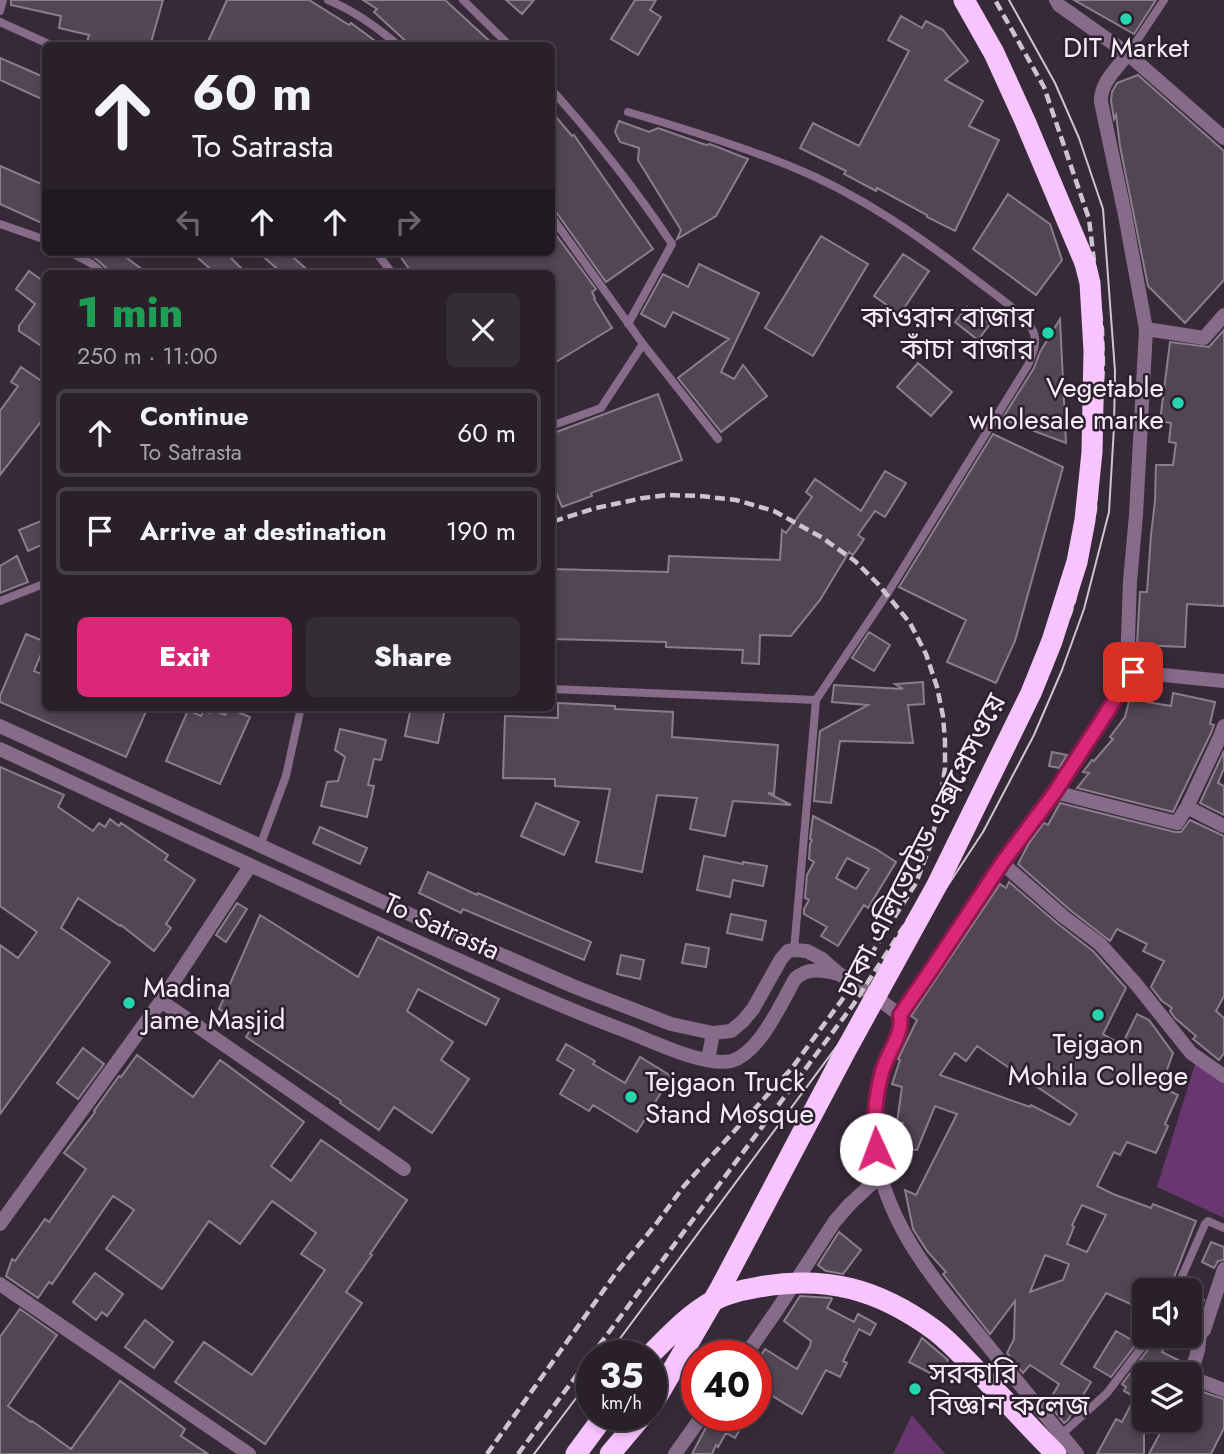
<!DOCTYPE html>
<html lang="en">
<head>
<meta charset="utf-8">
<style>
	body { margin:0; font-family:Jost,"Noto Sans Bengali",sans-serif; background:#352d36; color:#f1f3f6; height:100vh; display:flex; flex-direction:column; font-size:26px; white-space:nowrap }
	* { box-sizing:border-box; margin:0 }
	p { font-size:23px; color:#a5a3a8 }
	.icon { flex:none; width:38px; height:38px; fill:none; stroke:currentColor; stroke-width:2; stroke-linecap:round; stroke-linejoin:round }
	.map { position:relative; flex:1; overflow:hidden }
	.drawer { position:absolute; left:42px; top:270px; width:513px; height:441px; display:flex; flex-direction:column; background:#29202a; border-radius:10px; box-shadow:0 4px 10px #0003,0 0 0 2px #453e47 }
	.drawer>* { flex:none }
	.top-card { position:absolute; left:42px; top:42px; width:513px; height:214px; border-radius:10px; box-shadow:0 4px 10px #0003,0 0 0 2px #453e47; background:#29202a; color:#f1f3f6; overflow:hidden }
	.fabs { position:absolute; left:1132px; top:1278px; display:grid; gap:14px }
	.fabs a { display:grid; place-items:center; width:70px; height:70px; border-radius:10px; background:#29202a; box-shadow:0 4px 10px #0003,0 0 0 2px #453e47; font-size:35px }
	.speed { position:absolute; left:576px; top:1340px; display:flex; gap:14px; font-size:35px; font-weight:700; text-align:center }
	.speed>* { display:grid; place-content:center; width:91px; height:91px; border-radius:50%; background:#29202a; box-shadow:0 4px 10px #0003,0 0 0 2px #453e47; line-height:1 }
	.speed small { font-size:18px; font-weight:400 }
	.speed .limit { border:10px solid #d22; background:#fff; color:#111 }
	.pin { position:absolute; display:grid; place-items:center; width:60px; height:60px; color:#fff; margin:-30px; border-radius:14px; box-shadow:0 4px 10px #0006 }
	.me { position:absolute; width:77px; margin:-38px; rotate:358deg; stroke-linejoin:round; filter:drop-shadow(0 0 5px #0008) }
	.turn { display:flex; align-items:center; gap:24px; height:147px; padding:0 35px; font-size:32px }
	.turn .icon { width:91px; height:91px; stroke-width:2.5 }
	.turn b { display:block; font-size:49px; line-height:60px }
	.lanes { display:flex; align-items:center; height:66px; padding:0 35px; background:#0003; justify-content:center; gap:35px; direction:ltr }
	.lanes .off { opacity:.35 }
	.round { display:grid; place-items:center; flex:none; width:74px; height:74px; border-radius:10px; background:#352d36 }
	.overview { display:flex; align-items:center; justify-content:space-between; height:119px; padding:0 35px }
	h1 { font-size:42px; font-weight:800; line-height:52px; color:#1e9e55 }
	.action { display:flex; gap:14px; margin-top:auto; padding:14px 35px }
	.action a { flex:1; height:80px; border-radius:10px; background:#db2777; color:#fff; font-size:28px; font-weight:800; line-height:80px; text-align:center }
	.action a+a { background:#352d36; color:#f1f3f6 }
	ul { padding:0; list-style:none }
	li { display:flex; align-items:center; gap:21px; height:88px; margin:0 14px 10px; padding:0 21px; border:4px solid #453e47; border-radius:10px }
	li div { flex:1 }
	li b { display:block; font-size:26px }
	li em { font-style:normal }
	.map>svg:first-child { display:block }
	.green { fill:#693770 }
	.building { fill:#524554; stroke:#8c7d8e; stroke-width:2; fill-rule:evenodd }
	.lines { fill:none; stroke-linecap:round; stroke-linejoin:round }
	.service { stroke:#866c89; stroke-width:8 }
	.minor { stroke:#866c89; stroke-width:14 }
	.tertiary { stroke:#866c89; stroke-width:14 }
	.motorway { stroke:#f8c4fe; stroke-width:21 }
	.tram { stroke:#cec4cf; stroke-width:2 }
	.rail { stroke:#cec4cf; stroke-width:4.5; stroke-dasharray:10 5; stroke-linecap:butt }
	.motorway-bridge { stroke:#f8c4fe; stroke-width:21 }
	.route-casing { stroke:#8e194d; stroke-width:18 }
	.route { stroke:#db2777; stroke-width:12 }
	.poi-dot { fill:#24d5ae; stroke:#2d202e; stroke-width:2.5 }
	.labels { text-anchor:middle; stroke-width:5; stroke-linejoin:round; paint-order:stroke }
	.poi-label { font-size:28px; fill:#f5ecf6; stroke:#2d202e; text-anchor:start }
	.street-label { font-size:28px; fill:#f5ecf6; stroke:#2d202e }
</style>
</head>
<body>
<div class="map">
<svg width="1224" height="1454" viewBox="0 0 1224 1454">
	<rect width="100%" height="100%" fill="#372a38"/>
	<path class="green" d="M1196,1061L1224,1083V1218L1157,1187Z
		M912,1415L945,1454H893Z"/>
	<path class="building" d="M11,0H163L150,46H86L89,35L59,28L61,16L11,5Z
		M227,0H309L349,25L351,23L382,46H206Z
		M363,0H445L495,46H411L374,12L377,9Z
		M506,0H534L522,14Z
		M635,0H656L650,10L661,17L638,55L611,39Z
		M1074,0H1156L1134,34Z
		M901,16L922,28L926,21L943,30L968,61L945,80L983,101L969,126L999,140L955,231L927,217V215L877,188L876,191L844,174L846,171L800,148L813,123L859,146L909,51L888,40Z
		M0,58L46,78V101L0,80Z
		M1138,75L1224,151V280L1185,323L1148,286L1120,146L1116,115L1114,119L1111,101L1112,92L1117,83Z
		M551,111L572,136L574,135L653,249L606,282L556,212L551,210Z
		M619,121L649,132L658,128L706,145L710,144L748,159L716,216L677,239L681,230L638,160L639,148L620,142L615,132Z
		M0,166L46,186V225L0,204Z
		M1008,194L1050,224L1062,260L1036,295L973,249Z
		M551,228L596,289L592,292L595,298L594,299L612,328L551,365V273H412L397,252H551Z
		M821,236L868,264L813,356L765,328Z
		M85,252H119L147,273H112L96,259Z
		M191,252H225L246,273H215Z
		M258,252H287L311,273H282Z
		M903,254L929,271L900,314L874,296Z
		M699,264L759,293L721,372L734,379L743,365L767,396L721,432L678,378L729,339L673,312L665,327L641,314L663,274L688,287Z
		M29,271L46,283V349L19,331V326L35,304L16,289Z
		M967,307L990,324L978,340L955,322Z
		M1060,319L1066,443L1002,419L1034,368L1040,352Z
		M1224,330V606L1187,604L1185,647L1137,645L1140,592H1147L1151,535L1155,501L1156,465H1173L1176,443L1169,442L1171,423L1160,421L1170,342L1209,347Z
		M918,363L952,392L931,416L897,387Z
		M21,367L46,384V415L0,475V411L18,386L11,382Z
		M658,394L682,460L591,493L592,496L562,507L551,480V434Z
		M993,434L1063,467L1015,641L996,683L947,662L966,620L899,587Z
		M885,471L906,483L885,517L875,511L858,535L864,539L853,555L849,552L820,600L791,636L760,635L759,664L742,663L743,650L666,647V642L551,639V569L668,572L669,556L780,560L782,530L786,533L812,497L806,492L815,479L861,511Z
		M46,519V543L28,551L19,530Z
		M17,556L28,582L0,593V566Z
		M869,632L890,645L874,671L852,658Z
		M26,634L46,642L34,671L46,676V707H148L126,757L0,702V696Z
		M923,682L924,704L908,705L913,743L840,741L831,803L814,801L820,731L868,705L832,702L834,685L903,689L895,684Z
		M1131,693L1148,697L1147,702L1171,706L1173,693L1215,702L1210,724L1214,725L1211,733L1173,812L1077,788L1089,773L1083,772L1092,760L1094,761L1113,739L1110,737L1125,717Z
		M558,703L615,706V709L673,712L672,737L778,745L774,794L768,793L791,805L733,801L725,836L690,829L697,798L657,795L642,872L596,862L610,789L555,786V779L503,778L505,716L558,718Z
		M411,707H436L445,709L438,743L405,736Z
		M228,708L250,717L220,784L166,761L188,710L201,716L204,710L210,713L211,709L225,715Z
		M340,729L386,740L381,760L374,759L368,785L374,786L367,817L321,806L327,782L338,781L345,757L335,750Z
		M1224,751V768L1218,783L1224,786V815L1200,803Z
		M1052,752L1067,755L1059,768L1049,766Z
		M0,767L64,795L58,807L93,831L99,823L105,827L110,819L119,826L121,823L168,855L165,860L195,880L166,924L171,928L154,951L121,925L120,926L78,898L61,928L110,962L0,1114V945L18,958L37,932L0,906Z
		M536,803L579,822L564,855L521,836Z
		M1060,803L1175,832H1181L1190,820L1224,836V996L1216,1011L1224,1018V1053L1219,1060L1193,1039L1196,1036L1175,1018L1170,1011L1172,1008L1162,1001L1151,987L1164,961L1143,951L1147,944L1117,929L1110,941L1070,910L1018,864L1029,843L1044,823L1048,825Z
		M813,816L876,849L896,862L868,908L864,905L838,946L821,936L827,927L804,914V909L809,900L805,898L807,875L814,862L809,859L810,844L812,840L810,839ZM847,858L869,869L856,889L836,878Z
		M320,827L367,848L360,864L313,843Z
		M704,856L743,864V862L767,866L763,886L733,880L730,897L697,890Z
		M428,872L477,895L478,893L591,942L584,960L463,909L461,913L419,893Z
		M1009,882L1058,924L1093,951L1126,988L1103,1034L1122,1045L1137,1014L1149,1020L1173,1053L1161,1087L1178,1095L1165,1124L1168,1126L1156,1153L1127,1142L1120,1155L1114,1152L1097,1186L1113,1194L1151,1208L1153,1204L1196,1221L1169,1290H1144V1310L1106,1293L1105,1295L1061,1364L1091,1382L1068,1420L1064,1423L1048,1403L1059,1384L1030,1365L1023,1373L1007,1353L1014,1339L1015,1301L990,1334L943,1274L946,1272L927,1251L913,1229L905,1190L916,1195L957,1114L935,1106L917,1150L896,1149L903,1123L897,1122L902,1087L892,1084L900,1060L898,1059L917,1020L911,1016L1000,884L1006,888ZM977,1046L1077,1114L1070,1125L1031,1105L1030,1107L940,1075L955,1053L966,1061ZM1082,1205L1106,1215L1087,1252L1067,1244L1074,1227L1072,1225ZM1045,1255L1069,1264L1063,1280L1030,1292Z
		M237,903L247,909L226,942L216,935Z
		M731,914L766,921L762,940L727,933Z
		M260,915L358,977L378,937L499,999L486,1025L418,989L407,1011L453,1042L441,1060L469,1079L432,1133L394,1107L379,1130L340,1103L341,1101L246,1037L251,1029L219,1009Z
		M686,944L709,948L706,967L682,963Z
		M621,955L644,960L640,979L617,974Z
		M566,1044L595,1061L593,1064L625,1083L640,1057L671,1076L637,1132L593,1105L589,1111L560,1094L574,1070L557,1060Z
		M83,1048L104,1064L78,1099L57,1083Z
		M137,1055L193,1097L220,1060L304,1122L271,1166L291,1181L321,1140L407,1200L370,1254L372,1255L346,1292L362,1303L265,1444L175,1382L204,1342L252,1375L325,1270L301,1254L316,1233L272,1201L240,1244L209,1221L162,1289L106,1249L134,1210L113,1196L52,1284L49,1282L38,1298L6,1276L12,1259L15,1261L45,1219L49,1222L86,1169L64,1153L95,1112L94,1111L119,1076L121,1077Z
		M839,1232L861,1250L843,1274L826,1271L818,1265Z
		M1211,1242L1224,1247V1260L1218,1261L1214,1268L1202,1262Z
		M95,1273L123,1294L107,1316L102,1312L96,1320L73,1302Z
		M1190,1294L1204,1300L1190,1336Z
		M800,1296L831,1298L832,1299L827,1308L854,1322L858,1314L876,1324L870,1335L859,1329L843,1361L847,1363L840,1377L826,1370L802,1414L756,1386V1363L765,1349L797,1369L810,1346L811,1341L784,1321Z
		M20,1309L57,1335L8,1406L31,1422L32,1421L71,1449L120,1381L185,1429L181,1436L208,1454H0V1337Z
		M145,1320L173,1342L154,1368L125,1347Z
		M1116,1331L1137,1343L1111,1377L1094,1367Z
		M922,1338L948,1360L939,1378L909,1362Z
		M1153,1343L1164,1349L1162,1352L1184,1363L1181,1374H1144V1411L1136,1428L1144,1432V1454H1097L1116,1419L1122,1422L1135,1397L1124,1391L1126,1387L1122,1384Z
		M1200,1391L1224,1399V1428L1211,1454H1149L1165,1424L1180,1431L1186,1419H1190V1411Z
		M712,1416H728L743,1424L735,1438L726,1433L718,1447L716,1445L712,1454H692Z"/>
	<g class="lines">
		<path class="service" d="M328,0C355,11 377,27 399,46
			M463,0L510,46
			M0,11L3,0
			M0,22L53,46
			M1128,54L1164,0
			M551,89C595,138 636,190 672,244L628,324
			M628,112C683,128 737,145 790,166C860,194 922,238 980,283C996,295 1021,312 1032,329C1039,342 1033,353 1028,365L889,591L816,700L794,950
			M551,216L643,344L718,439
			M0,224L46,240
			M70,252L92,264L103,273
			M376,252L392,273
			M551,426L601,408L643,344
			M0,601L46,583
			M551,689L816,700
			M260,846L286,776L301,707
			M1176,1290L1205,1224L1208,1221L1224,1228
			M1061,1435L1107,1393L1151,1335"/>
		<path class="minor" d="M1056,0L1059,5L1128,54L1224,138
			M1128,54C1117,68 1100,83 1101,102L1125,215L1146,329L1136,515L1130,581L1127,666L1133,672L1224,681
			M1146,329L1204,338L1224,315
			M1055,792L1177,823L1187,807L1220,737L1224,726
			M1187,807L1224,826
			M1002,863L1064,917L1100,944L1136,984L1191,1053L1224,1076
			M161,1001L404,1169
			M900,1015L931,970L1002,863L1055,792L1133,672
			M0,1224L161,1001L250,866
			M1224,1269L1204,1330L1200,1334L1198,1350L1190,1377L1224,1390
			M745,1356L777,1310L835,1221L850,1204L880,1176
			M675,1454L702,1416"/>
		<path class="tertiary" d="M0,726L433,925L575,987L671,1024L713,1033L731,1031L743,1021L753,1009L781,959L788,951L794,950L807,951L822,959L839,974L873,995L900,1015C904,1035 888,1050 882,1069C876,1090 873,1115 874,1137C880,1221 938,1285 989,1347C1019,1383 1048,1419 1077,1454
			M0,749C134,812 268,874 403,935C477,968 550,1003 626,1031C651,1041 705,1067 731,1061C760,1053 781,1003 795,979C807,967 823,970 838,974
			M708,1060L713,1033
			M0,1284L249,1454"/>
		<path class="motorway" d="M964,0L994,53L1025,121L1085,263
			M576,1454L604,1416
			M610,1454L642,1416"/>
		<path class="tram" d="M607,1356L863,1011L933,908L983,832L1034,735L1062,670L1084,609L1109,512L1114,427L1115,371L1103,209L1079,138L1055,83L1009,0
			M534,1454L592,1377"/>
		<path class="rail" d="M487,1454L616,1273L656,1224L684,1186L792,1068L844,997L916,883L930,846L939,809L945,768V741L943,716L937,687L926,654L910,623L878,584L855,561L821,537L774,511L736,500L700,496L668,495L643,498L596,508L551,522
			M518,1454L853,1005L921,900L970,824L1021,729L1050,668L1073,605L1095,510L1103,366L1102,329L1089,219L1044,87L995,0"/>
		<path class="motorway-bridge" d="M649,1356C669,1336 688,1315 713,1301C727,1293 743,1290 759,1287C826,1275 878,1289 933,1329C951,1342 967,1361 983,1377C1007,1403 1031,1428 1056,1454
			M654,1402L721,1287L846,1050L937,885L1031,693L1052,641L1077,562L1085,520L1092,452L1094,351L1090,283L1085,263"/>
	</g>
	<g class="lines">
		<defs>
			<path id="route" d="M876,1149C873,1123 875,1097 882,1072C887,1052 904,1035 900,1015L931,970L1002,863L1055,792L1133,672"/>
		</defs>
		<use href="#route" class="route-casing"/>
		<use href="#route" class="route"/>
	</g>
	<g class="poi-dot">
		<circle cx="1126" cy="19" r="7"/>
		<circle cx="1048" cy="333" r="7"/>
		<circle cx="1178" cy="403" r="7"/>
		<circle cx="129" cy="1003" r="7"/>
		<circle cx="1098" cy="1015" r="7"/>
		<circle cx="631" cy="1097" r="7"/>
		<circle cx="915" cy="1389" r="7"/>
	</g>
	<g class="labels">
		<g class="poi-label">
			<text x="1126" y="57" text-anchor="middle">DIT Market</text>
			<text x="1034" y="327" text-anchor="end">কাওরান বাজার<tspan x="1034" dy="32">কাঁচা বাজার</tspan></text>
			<text x="1164" y="397" text-anchor="end">Vegetable<tspan x="1164" dy="32">wholesale marke</tspan></text>
			<text x="143" y="997">Madina<tspan x="143" dy="32">Jame Masjid</tspan></text>
			<text x="1098" y="1053" text-anchor="middle">Tejgaon<tspan x="1098" dy="32">Mohila College</tspan></text>
			<text x="645" y="1091">Tejgaon Truck<tspan x="645" dy="32">Stand Mosque</tspan></text>
			<text x="929" y="1383">সরকারি<tspan x="929" dy="32">বিজ্ঞান কলেজ</tspan></text>
		</g>
		<g class="street-label">
			<text transform="translate(921 845) rotate(-63)" y="10">ঢাকা এলিভেটেড এক্সপ্রেসওয়ে</text>
			<text transform="translate(442 926) rotate(24)" y="10">To Satrasta</text>
		</g>
	</g>
</svg>
<div class="fabs">
<a><svg class="icon" aria-label="sound" viewBox="0 0 24 24"><path d="M4 9h4l5-4v14l-5-4H4zM17 9q2 3 0 6"/></svg></a>
<a><svg class="icon" aria-label="layers" viewBox="0 0 24 24"><path d="M12 4l9 5-9 5-9-5zM3 14l9 5 9-5"/></svg></a>
</div>
<div class="speed"><div>35<small>km/h</small></div><div class="limit">40</div></div>
<div class="pin" style="left:1133px;top:672px;background:#d93025"><svg class="icon" aria-label="arrive" viewBox="0 0 24 24"><path d="M6 21V4h12l-3 4 3 4H6"/></svg></div>
<svg class="me" style="left:876px;top:1149px" viewBox="-20 -20 40 40"><circle r="19" fill="#fff"/><path d="M0-13L10 11 0 6-10 11z" fill="#db2777"/></svg>
<div class="top-card">
<div class="turn"><svg class="icon" aria-label="ahead" viewBox="0 0 24 24"><path d="M12 20V5M6 11l6-6 6 6"/></svg><div><b>60 m</b>To Satrasta</div></div>
<div class="lanes"><svg class="icon off" aria-label="left" viewBox="0 0 24 24"><path d="M17 20v-9H6M10 6l-5 5 5 5"/></svg><svg class="icon" aria-label="ahead" viewBox="0 0 24 24"><path d="M12 20V5M6 11l6-6 6 6"/></svg><svg class="icon" aria-label="ahead" viewBox="0 0 24 24"><path d="M12 20V5M6 11l6-6 6 6"/></svg><svg class="icon off" aria-label="right" viewBox="0 0 24 24"><path d="M7 20v-9h11M14 6l5 5-5 5"/></svg></div>
</div>
<section class="drawer">
<div class="overview"><div><h1>1 min</h1><p>250 m · 11:00</p></div><a class="round"><svg class="icon" aria-label="close" viewBox="0 0 24 24"><path d="M6 6l12 12M18 6L6 18"/></svg></a></div>
<ul>
<li><svg class="icon" aria-label="ahead" viewBox="0 0 24 24"><path d="M12 20V5M6 11l6-6 6 6"/></svg><div><b>Continue</b><p>To Satrasta</p></div><em>60 m</em></li>
<li><svg class="icon" aria-label="arrive" viewBox="0 0 24 24"><path d="M6 21V4h12l-3 4 3 4H6"/></svg><div><b>Arrive at destination</b></div><em>190 m</em></li>
</ul>
<div class="action"><a>Exit</a><a>Share</a></div>
</section>
</div>
</body>
</html>
